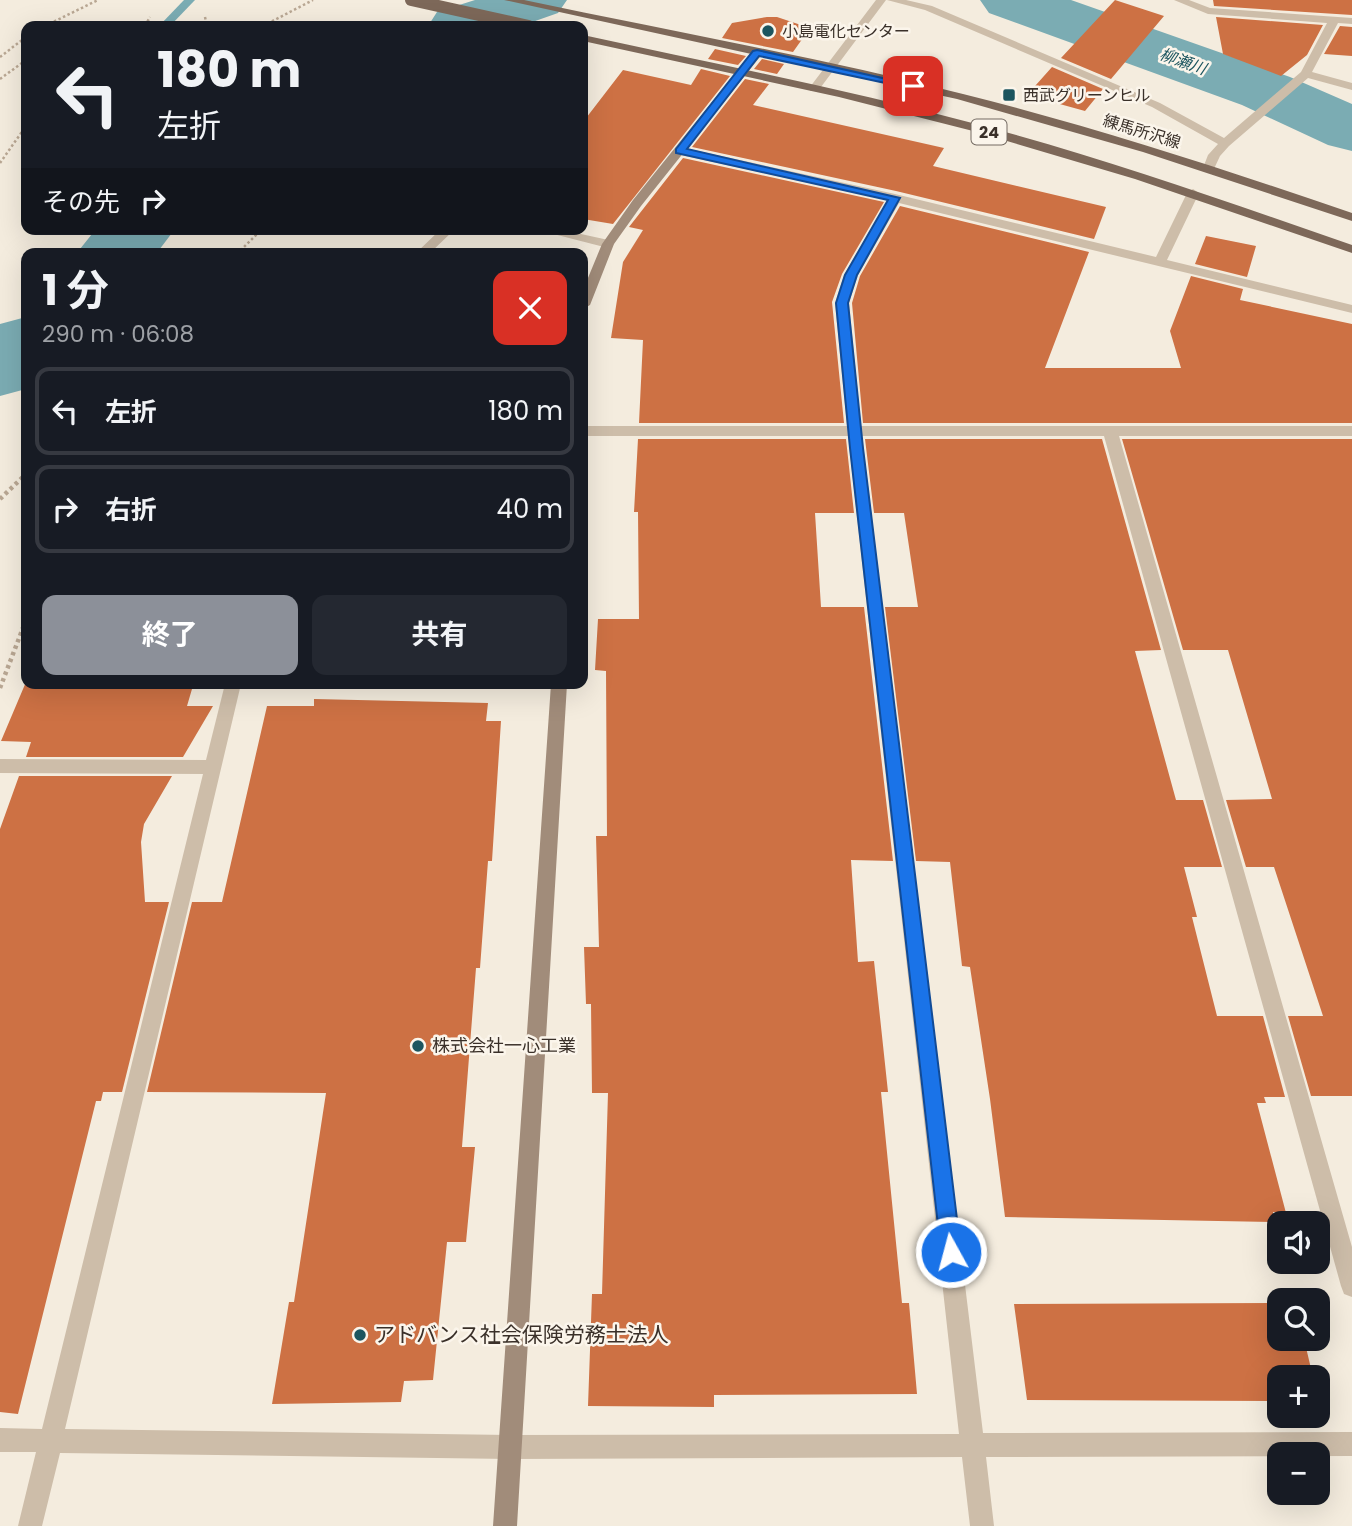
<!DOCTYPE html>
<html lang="ja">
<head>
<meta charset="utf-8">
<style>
	body { margin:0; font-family:Poppins,"Noto Sans JP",sans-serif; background:#242831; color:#f1f3f6; height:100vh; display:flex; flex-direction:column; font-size:26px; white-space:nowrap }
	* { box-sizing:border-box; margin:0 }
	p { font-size:23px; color:#9ea1a6 }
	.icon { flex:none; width:38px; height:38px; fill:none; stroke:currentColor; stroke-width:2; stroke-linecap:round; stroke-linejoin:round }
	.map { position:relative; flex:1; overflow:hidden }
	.panel { position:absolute; left:21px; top:248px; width:567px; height:441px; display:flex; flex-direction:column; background:#171b24; border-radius:14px; box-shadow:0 7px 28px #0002 }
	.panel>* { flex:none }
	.guide { position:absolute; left:21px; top:21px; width:567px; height:214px; border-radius:14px; box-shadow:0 7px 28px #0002; background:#171b24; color:#f1f3f6; overflow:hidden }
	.buttons { position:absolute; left:1267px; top:1211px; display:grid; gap:14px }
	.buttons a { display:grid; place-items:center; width:63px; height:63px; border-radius:14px; background:#171b24; box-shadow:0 7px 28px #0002; font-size:35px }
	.pin { position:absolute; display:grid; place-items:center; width:60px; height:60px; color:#fff; margin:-30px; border-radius:14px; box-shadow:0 4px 10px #0006 }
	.me { position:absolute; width:77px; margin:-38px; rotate:353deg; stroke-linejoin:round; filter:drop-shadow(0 0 5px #0008) }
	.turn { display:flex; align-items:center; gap:24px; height:147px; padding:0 21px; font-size:32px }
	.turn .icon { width:91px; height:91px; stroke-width:2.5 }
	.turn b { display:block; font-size:49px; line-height:60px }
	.then { display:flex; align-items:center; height:66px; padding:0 21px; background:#0003; gap:14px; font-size:26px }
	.round { display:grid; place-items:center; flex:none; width:74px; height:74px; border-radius:14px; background:#242831 }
	.headline { display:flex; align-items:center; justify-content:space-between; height:119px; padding:0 21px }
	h1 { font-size:42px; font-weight:700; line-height:52px }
	.primary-button { display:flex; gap:14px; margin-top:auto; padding:14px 21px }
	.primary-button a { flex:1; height:80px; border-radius:14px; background:#8c9099; color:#fff; font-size:28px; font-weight:700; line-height:80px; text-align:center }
	.primary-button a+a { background:#242831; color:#f1f3f6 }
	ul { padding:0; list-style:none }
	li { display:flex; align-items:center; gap:21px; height:88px; margin:0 14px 10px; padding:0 7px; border:4px solid #363941; border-radius:14px }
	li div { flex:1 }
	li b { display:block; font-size:26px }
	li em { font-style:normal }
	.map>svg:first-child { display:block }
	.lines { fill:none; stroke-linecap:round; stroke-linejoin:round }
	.stream { fill:#7bacb3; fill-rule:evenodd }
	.river { fill:#7bacb3; fill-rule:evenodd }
	.building { fill:#cd7144 }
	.path-far1 { stroke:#b9a793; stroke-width:2.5; stroke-dasharray:2.5 2.5; stroke-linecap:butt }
	.path { stroke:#b9a793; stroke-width:4.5; stroke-dasharray:3.5 3.5; stroke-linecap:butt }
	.street { fill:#cdbda9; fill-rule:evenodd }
	.secondary { fill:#a18c7a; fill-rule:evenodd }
	.primary { fill:#7d6859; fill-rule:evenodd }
	.primary-bridge { stroke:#7d6859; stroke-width:12 }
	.route { fill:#1a73e8; stroke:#114b97; stroke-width:2 }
	.poi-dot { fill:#1c555f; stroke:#fbf5eb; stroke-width:2.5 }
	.labels { text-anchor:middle; stroke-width:5; stroke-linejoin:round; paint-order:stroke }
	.far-poi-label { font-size:16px; fill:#3a3029; stroke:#fbf5eb; text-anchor:start }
	.far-water-label { font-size:16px; font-style:italic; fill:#1c555f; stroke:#fbf5eb }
	.far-street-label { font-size:16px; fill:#3a3029; stroke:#fbf5eb }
	.shield { fill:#fbf5eb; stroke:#746b63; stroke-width:2 }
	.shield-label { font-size:16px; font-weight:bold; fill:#3a3029 }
	.poi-label { font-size:18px; fill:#3a3029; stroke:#fbf5eb; text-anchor:start }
	.near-poi-label { font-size:21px; fill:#3a3029; stroke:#fbf5eb; text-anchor:start }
</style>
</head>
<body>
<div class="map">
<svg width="1352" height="1526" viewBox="0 0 1352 1526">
	<rect width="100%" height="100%" fill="#f4ecde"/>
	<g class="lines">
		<path class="stream" d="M184,0H195L170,26H159Z"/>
		<path class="river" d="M475,0H567L558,13L521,26H428L437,12Z
			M980,0H1071L1290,77L1352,104V151L1328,145L1242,105L989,13Z
			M96,229H175L156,254H76Z
			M26,317V389L0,396V324Z"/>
	</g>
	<path class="building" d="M1115,0L1164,16L1111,79L1061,58Z
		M1213,0H1352V15L1214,6Z
		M767,17H777L810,28L793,52L722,38L732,23Z
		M1216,17L1323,25L1307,55L1281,76L1223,54Z
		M1340,26L1352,27V56L1324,54Z
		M715,49L746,56L738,65L708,59Z
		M762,59L784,64L777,74L754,69Z
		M1052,67L1103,89L1085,111L1027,95Z
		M701,69L730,76L613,224L583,219V122L623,70L691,85Z
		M745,79L769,84L753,105L944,148L933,166L1106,207L1094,239L896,191L692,147Z
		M683,158L884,202L842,274L832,302L844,423H639L643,340L611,338L623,262L643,230L629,227Z
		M900,206L1089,252L1045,368H1181L1170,331L1191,276L1243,289L1240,300L1352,324V423H863L852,303L860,276Z
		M1206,236L1256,246L1247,277L1195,264Z
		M638,439H846L854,513H815L821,607H864L893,861L851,860L858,962L874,961L888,1092H881L902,1303H909L917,1394L714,1395V1407L588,1406L592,1294H602L608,1093H592L591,1004H586L584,947H599L596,836H607L606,671L595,670L598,619H639L638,512H634Z
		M865,439H1102L1161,650L1135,651L1176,800H1203L1222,867H1184L1197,917H1192L1217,1016H1263L1285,1097H1264L1266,1103H1257L1286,1213L1273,1212L1275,1222L1005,1217L990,1099L970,967L962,966L950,862L916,861L885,607H918L904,513H874Z
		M1122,439H1352V1096H1311L1288,1016H1323L1274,867H1246L1226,800L1272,799L1228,650H1183Z
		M26,682L192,689L187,706H213L183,757H26L31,742L1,741Z
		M314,699L488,703L486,721H501L492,861H488L480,968H476L462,1147H475L466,1242H447L433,1380L404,1381L401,1402L272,1404L289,1302H294L326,1093L147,1092L192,902H222L267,706H314Z
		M19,776H172L144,824L141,842L145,902H169L122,1092H103L101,1101H96L18,1414L0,1412V829Z
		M1279,1303V1339H1304L1313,1377H1279V1401L1027,1400L1014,1304Z"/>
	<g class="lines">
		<path class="path-far1" d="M205,17L207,26
			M45,26L98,0
			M105,26L114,23
			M145,26L150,17
			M263,26L313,0
			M0,57L26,37
			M0,79L26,60
			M0,163L26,126
			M237,254L262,229"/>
		<path class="path" d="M0,499L26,474
			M0,688L26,620"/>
		<path class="street" d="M876,0H886L818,91H810V87Z
			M887,0H906L932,6L1160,103L1224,138L1301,72L1327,23L1208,14L1174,0H1189L1210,8L1352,18V24L1338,23L1312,72L1352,83V90L1308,78L1229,146L1220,156L1213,171L1209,172L1203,168L1208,155L1218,144L1152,107L925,10Z
			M680,147L895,194L1156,257L1187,193L1193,189L1199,193L1167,260L1352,305V313L899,203L858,275L849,303L861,426H1352V436H1119L1352,1247V1297L1344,1294L1341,1286L1104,436H862L983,1433L1352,1432V1456L986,1457L994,1526H970L962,1457L510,1459L60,1453L42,1526H18L36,1452H0V1428L42,1429L203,774L0,773V759L206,760L225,684H241L65,1429L510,1435L959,1434L848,436H583V426H847L835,303L844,275L888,200L676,154V148Z
			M441,229H455L429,254H415Z
			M534,229H558L613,241L614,244L608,248Z"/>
		<path class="secondary" d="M753,51L763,53L641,206L614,244L590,305L583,309V290L602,244L633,200Z
			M551,684H567L517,1526H493Z"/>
		<path class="primary" d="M504,0H524C670,31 818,57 963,94C1095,127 1223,169 1352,213V221L1143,152L957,99Z
			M583,35C716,64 849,90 980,125C1106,159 1229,202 1352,245V253L1135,179L973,131L839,97L583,41Z"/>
		<path class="primary-bridge" d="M411,0L529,26"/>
	</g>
	<path class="route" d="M757,50L918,86L913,89L759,56L687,149L900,198L857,275L848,303L863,448L961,1252L958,1259L951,1262L944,1259L941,1252L850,448L836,303L845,275L888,200L676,153V149L753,51Z"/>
	<g class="poi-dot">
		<circle cx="768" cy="31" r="7"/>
		<rect x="1002" y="88" width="14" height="14" rx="3.5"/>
		<circle cx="418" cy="1046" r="7"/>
		<circle cx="360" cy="1335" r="7"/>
	</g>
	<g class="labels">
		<g class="far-poi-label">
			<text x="782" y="37">小島電化センター</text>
			<text x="1023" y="101">西武グリーンヒル</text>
		</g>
		<g class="far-water-label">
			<text transform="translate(1183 61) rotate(20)" y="6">柳瀬川</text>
		</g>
		<g class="far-street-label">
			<text transform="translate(1142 131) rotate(17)" y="6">練馬所沢線</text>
		</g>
		<rect class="shield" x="971.5" y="119.5" width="35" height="25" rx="5"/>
		<g class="shield-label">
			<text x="989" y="138">24</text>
		</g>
		<g class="poi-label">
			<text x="432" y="1052">株式会社一心工業</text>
		</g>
		<g class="near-poi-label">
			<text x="374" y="1342">アドバンス社会保険労務士法人</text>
		</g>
	</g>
</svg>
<div class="buttons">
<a><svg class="icon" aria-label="sound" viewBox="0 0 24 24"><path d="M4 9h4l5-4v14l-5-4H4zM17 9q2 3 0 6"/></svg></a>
<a><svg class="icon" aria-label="search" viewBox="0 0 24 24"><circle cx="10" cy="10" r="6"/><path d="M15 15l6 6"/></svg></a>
<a>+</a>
<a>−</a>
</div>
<div class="pin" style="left:913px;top:86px;background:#d93025"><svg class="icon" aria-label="arrive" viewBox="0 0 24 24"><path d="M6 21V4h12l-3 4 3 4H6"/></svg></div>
<svg class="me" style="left:951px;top:1252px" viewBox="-20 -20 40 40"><circle r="17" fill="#1a73e8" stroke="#fff" stroke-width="3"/><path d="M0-11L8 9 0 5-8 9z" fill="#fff"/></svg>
<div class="guide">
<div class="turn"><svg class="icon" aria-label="left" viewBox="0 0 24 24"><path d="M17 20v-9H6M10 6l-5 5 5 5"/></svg><div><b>180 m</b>左折</div></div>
<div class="then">その先<svg class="icon" aria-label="right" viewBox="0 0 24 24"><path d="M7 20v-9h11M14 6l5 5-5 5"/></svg></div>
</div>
<section class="panel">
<div class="headline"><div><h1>1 分</h1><p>290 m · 06:08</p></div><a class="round" style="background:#d93025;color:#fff"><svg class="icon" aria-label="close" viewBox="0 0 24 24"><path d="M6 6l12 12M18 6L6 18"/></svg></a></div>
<ul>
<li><svg class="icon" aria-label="left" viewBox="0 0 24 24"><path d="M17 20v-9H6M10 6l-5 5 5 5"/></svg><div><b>左折</b></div><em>180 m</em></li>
<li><svg class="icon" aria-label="right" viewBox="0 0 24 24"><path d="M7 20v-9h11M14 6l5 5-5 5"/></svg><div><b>右折</b></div><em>40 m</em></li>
</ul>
<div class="primary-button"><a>終了</a><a>共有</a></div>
</section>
</div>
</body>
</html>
